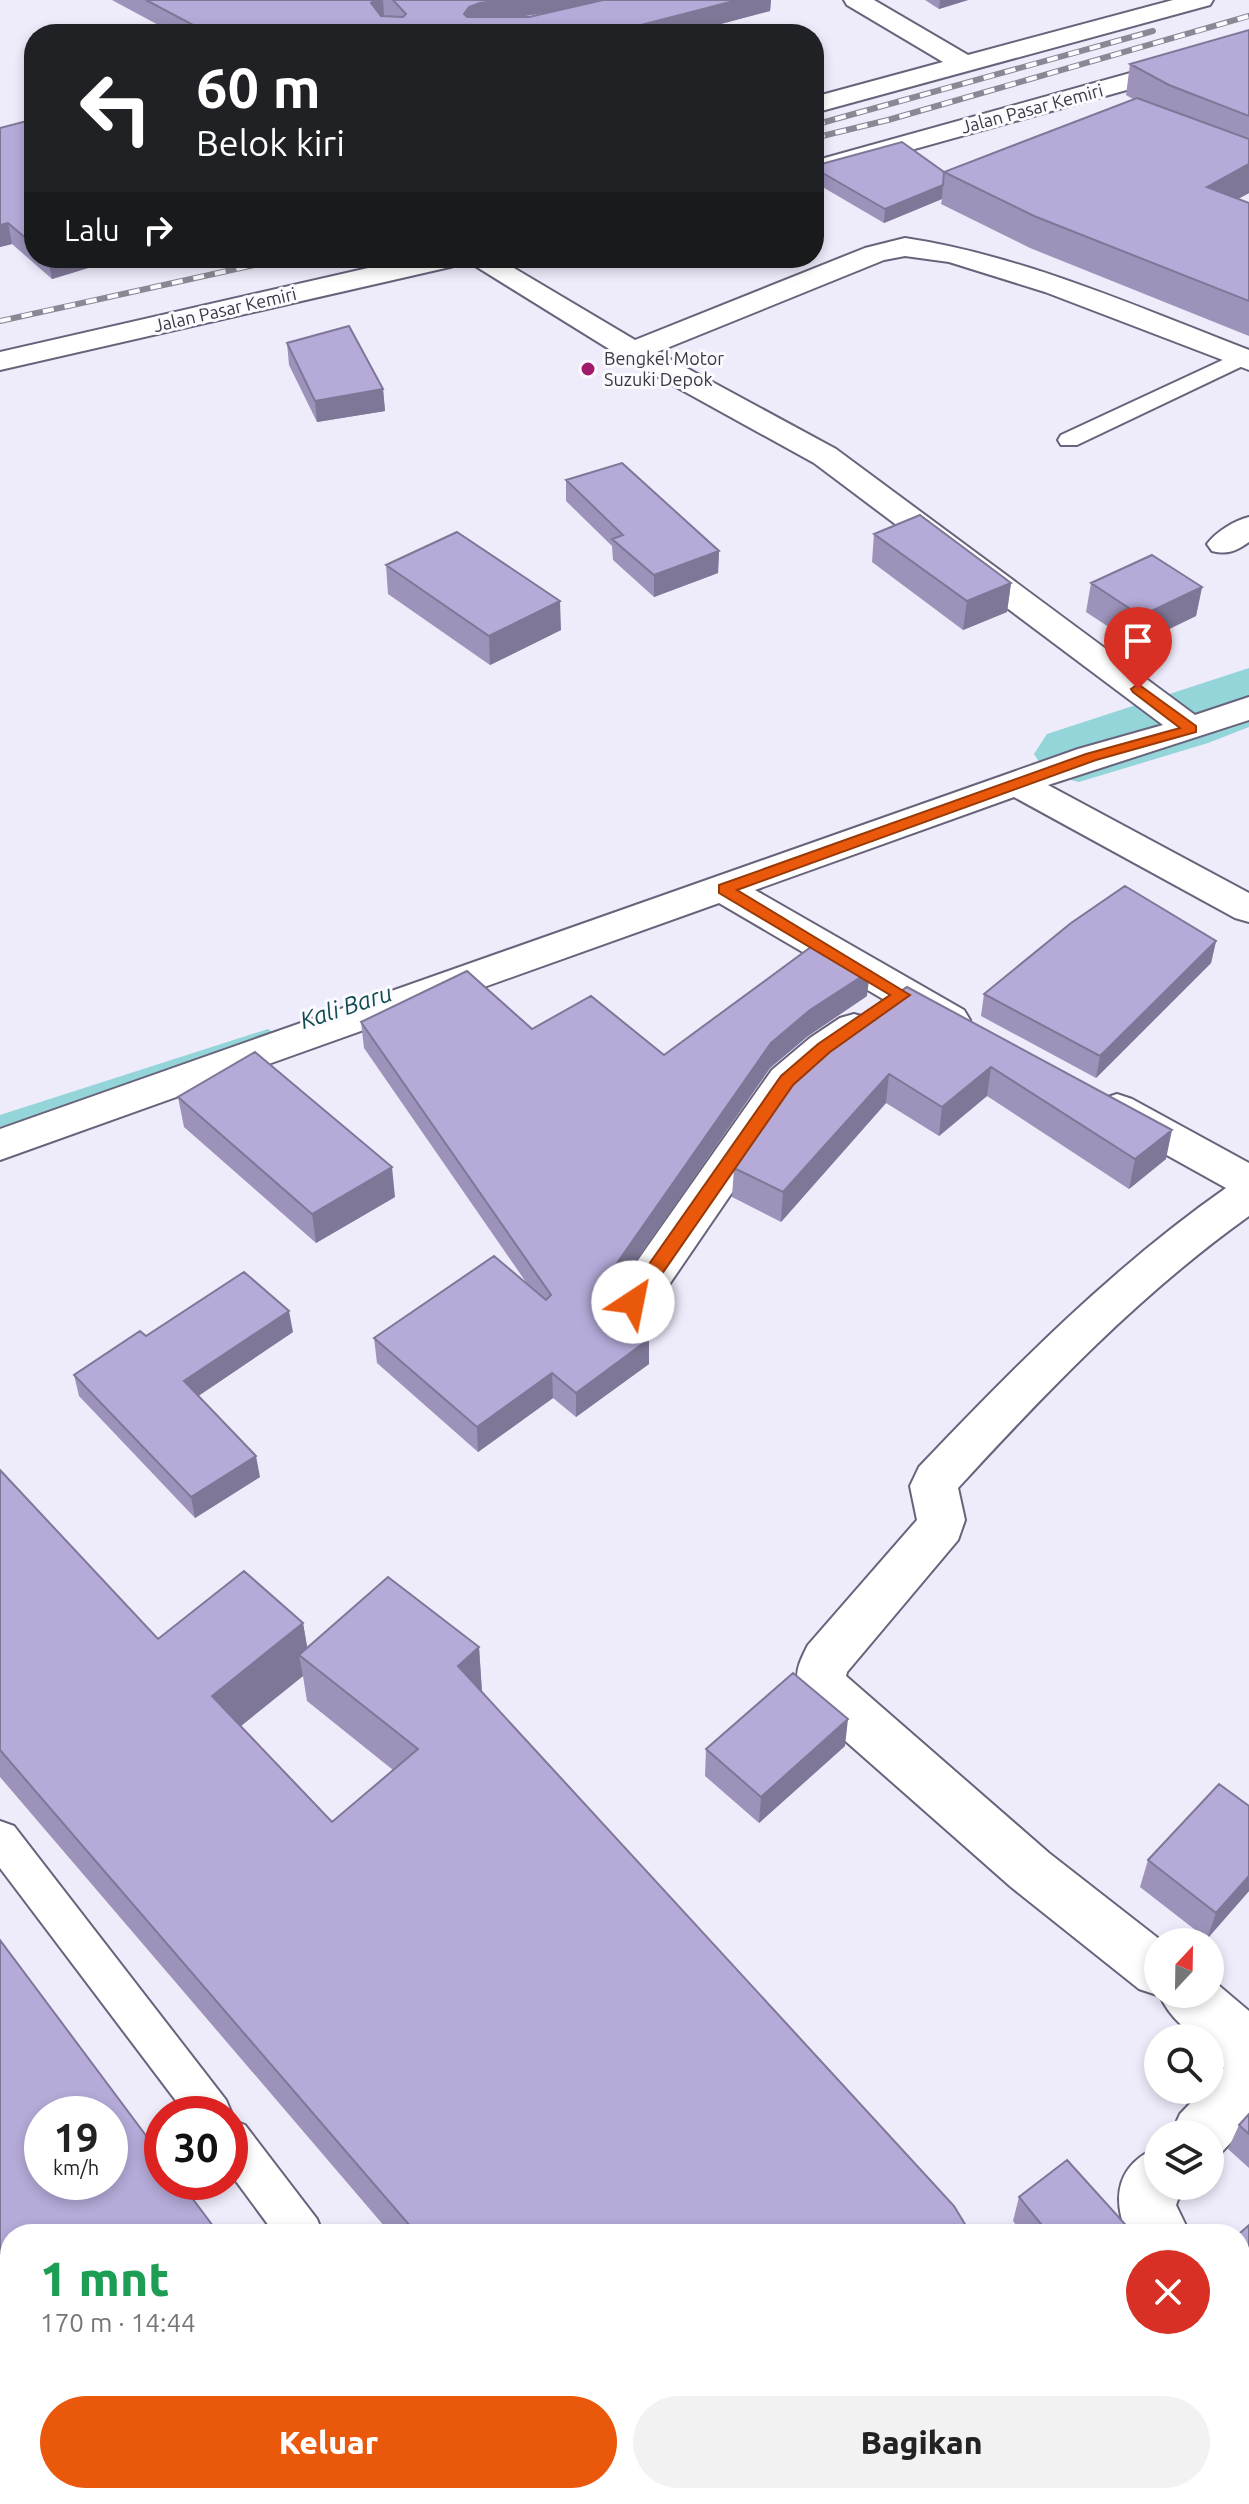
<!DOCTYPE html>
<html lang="id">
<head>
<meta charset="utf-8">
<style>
	body { margin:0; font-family:Ubuntu,sans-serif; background:#f2f2f2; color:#222; height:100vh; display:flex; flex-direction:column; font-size:30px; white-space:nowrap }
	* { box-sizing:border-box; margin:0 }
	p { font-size:26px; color:#767676 }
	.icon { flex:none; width:44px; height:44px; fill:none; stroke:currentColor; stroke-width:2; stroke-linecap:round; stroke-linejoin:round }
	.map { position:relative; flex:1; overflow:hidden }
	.sheet { position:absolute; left:0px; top:2224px; width:1250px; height:280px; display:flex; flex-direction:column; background:#fff; border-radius:32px 32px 0 0; box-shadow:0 4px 12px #0003 }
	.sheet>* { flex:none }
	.top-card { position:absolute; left:24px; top:24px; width:800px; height:244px; border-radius:32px; box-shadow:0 4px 12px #0003; background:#202124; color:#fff; overflow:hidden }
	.needle { width:52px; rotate:22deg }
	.controls { position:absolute; left:1144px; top:1928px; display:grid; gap:16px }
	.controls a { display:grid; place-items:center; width:80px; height:80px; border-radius:50%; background:#fff; box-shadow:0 4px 12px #0003; font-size:40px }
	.speed { position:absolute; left:24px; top:2096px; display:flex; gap:16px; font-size:40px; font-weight:700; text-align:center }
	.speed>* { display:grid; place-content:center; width:104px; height:104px; border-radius:50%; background:#fff; box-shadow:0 4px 12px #0003; line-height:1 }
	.speed small { font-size:20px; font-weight:400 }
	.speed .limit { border:12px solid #d22; background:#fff; color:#111 }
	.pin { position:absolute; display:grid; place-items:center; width:68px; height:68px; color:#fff; margin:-82px -34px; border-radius:50% 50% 50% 0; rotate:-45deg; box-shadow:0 0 8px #0007 }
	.pin .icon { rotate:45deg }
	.me { position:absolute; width:88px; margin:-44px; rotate:34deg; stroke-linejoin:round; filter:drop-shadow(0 0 6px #0008) }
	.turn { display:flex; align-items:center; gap:28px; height:168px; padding:0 40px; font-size:36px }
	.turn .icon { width:104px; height:104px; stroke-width:2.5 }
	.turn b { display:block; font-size:56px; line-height:68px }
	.then { display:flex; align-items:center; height:76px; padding:0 40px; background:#0003; gap:16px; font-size:30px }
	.round { display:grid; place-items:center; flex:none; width:84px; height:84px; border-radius:42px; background:#f2f2f2 }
	.summary { display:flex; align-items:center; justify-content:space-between; height:136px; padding:0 40px }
	h1 { font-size:48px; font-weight:800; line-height:60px; color:#1e9e55 }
	.primary-button { display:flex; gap:16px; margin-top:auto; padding:16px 40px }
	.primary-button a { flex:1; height:92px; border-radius:48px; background:#ea580c; color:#fff; font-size:32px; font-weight:800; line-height:92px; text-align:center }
	.primary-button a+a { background:#f2f2f2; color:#222 }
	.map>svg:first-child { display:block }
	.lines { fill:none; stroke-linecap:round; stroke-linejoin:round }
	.stream { fill:#93d5d9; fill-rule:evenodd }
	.river { fill:#93d5d9; fill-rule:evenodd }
	.lane-casing { stroke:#68637a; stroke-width:4 }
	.street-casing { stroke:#68637a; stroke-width:4 }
	.lane { fill:#fff; fill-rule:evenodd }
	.street { fill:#fff; fill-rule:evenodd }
	.rail-casing { stroke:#8a8894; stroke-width:6 }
	.rail { stroke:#fbfaff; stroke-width:4; stroke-dasharray:11; stroke-linecap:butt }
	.wall { fill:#9c92ba; fill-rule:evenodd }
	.shaded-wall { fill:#7f7797 }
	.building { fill:#b5aad8; stroke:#7f7797; stroke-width:2; fill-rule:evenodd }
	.route { fill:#ea580c; stroke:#983908; stroke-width:2 }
	.poi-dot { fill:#a01b69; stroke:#fbfaff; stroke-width:3 }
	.labels { text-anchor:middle; stroke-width:6; stroke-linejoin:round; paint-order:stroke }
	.far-street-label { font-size:18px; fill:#3a3842; stroke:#fbfaff }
	.far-poi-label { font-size:18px; fill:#3a3842; stroke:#fbfaff; text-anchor:start }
	.water-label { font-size:24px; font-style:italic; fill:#114d50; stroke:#fbfaff }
</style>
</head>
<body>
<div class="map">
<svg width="1249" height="2504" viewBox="0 0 1249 2504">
	<rect width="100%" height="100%" fill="#eeebfb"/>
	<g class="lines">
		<path class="stream" d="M268,1029L276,1035L274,1039L0,1127V1115Z"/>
		<path class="river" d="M1249,668V727L1208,743L1079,782L1047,774L1034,754L1047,734Z"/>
		<defs>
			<path id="lane" d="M1242,351L1249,353V363L1077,445H1061L1058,440L1061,435Z
				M0,1821L14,1826L226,2100L232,2114L230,2118V2114H186L0,1868Z
				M230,2119L245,2125L317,2219L323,2234H275L230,2173Z
				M477,2494H527L531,2504H481Z"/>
			<path id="street" d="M844,0H874L968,55L1173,0H1213L1210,5L814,113V97L943,62L847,5Z
				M1249,40V56L814,177V161Z
				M905,238C1024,256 1137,307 1249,350V370L1045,292L949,262L905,256L884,260L657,352L836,449L1195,715L1249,697V720L1048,785L1249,893V922L1235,918L1014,797L755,890L964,1010L970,1020L964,1030L950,1034L936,1030L719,903L0,1160V1129L1078,749L1163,725L814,463L622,357L464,259L460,264L450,267L0,370V352L412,258H497L635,340L865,248Z
				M1249,517V542C1236,551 1228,555 1212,551L1207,544C1217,531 1234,521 1249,517Z
				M854,1014L868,1018L874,1028L868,1038L838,1058L802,1090L649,1314L633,1319L617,1314L611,1302L617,1290L772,1070L810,1038L840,1018Z
				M1117,1094L1132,1099L1249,1163V1216C1140,1294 1048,1390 958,1488L965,1520L958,1540L847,1672L846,1676L1049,1853L1163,1942H1158V1994H1210V1978L1249,2011V2123L1220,2154L1210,2158V2134H1171L1180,2114L1203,2090H1210V2083L1224,2068L1210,2049V2038C1189,2038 1168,2014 1160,1996L1139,1989L1011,1887L808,1708C794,1679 793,1674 808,1645L917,1520L910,1486L919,1467C1015,1366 1112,1268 1226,1188L1102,1119L1096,1109L1102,1099Z
				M1158,2147V2186H1183L1176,2205L1190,2234H1127C1111,2196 1118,2164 1158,2147Z"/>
		</defs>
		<use href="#lane" class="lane-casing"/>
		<use href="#street" class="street-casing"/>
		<use href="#lane" class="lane"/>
		<use href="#street" class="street"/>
		<defs>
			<path id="rail" d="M814,125L1153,31
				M814,138L888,120L1249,16
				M0,321L286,258"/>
		</defs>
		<use href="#rail" class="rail-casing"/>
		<use href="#rail" class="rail"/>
	</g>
	<path class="wall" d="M112,0H601L550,12L519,17H529L603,0H771L770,11L683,34H175Z
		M925,0H968L939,9Z
		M1249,30V193L1238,199L1249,203V336L1030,248L941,204L942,199L884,223L814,182V166L944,172L1133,99L1126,95L1130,64Z
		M34,114V258H121L52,279L12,244L0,247V128L31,120Z
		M287,343L383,389L385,411L317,422L289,365Z
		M566,480L719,551L718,573L654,597L613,560L612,546L566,501Z
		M874,534L1011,583L1007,612L963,630L872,562Z
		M386,565L561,630L490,665L388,594Z
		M1091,583L1202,587L1196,616L1136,645L1086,612Z
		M1216,941L1211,963L1096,1078L981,1016L984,994Z
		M907,987L1166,1159L1129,1189L987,1096L939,1136L886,1103L781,1222L732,1197L734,1168Z
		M867,996L808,1036L770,1068L613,1294V1311L649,1339V1364L576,1417L553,1398L478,1452L377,1363L374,1338L528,1285L364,1048L361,1022L532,1029L664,1055Z
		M178,1097L395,1197L316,1243L184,1127Z
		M293,1332L198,1396L260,1477L195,1518L79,1396L74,1375L146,1336Z
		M0,1470L158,1639L303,1623L307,1648L479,1647L482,1692L971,2234H391L0,1777ZM303,1676L307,1701L393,1770L332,1822L241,1726Z
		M845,1746L759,1823L705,1776L706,1749Z
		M1249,1806V1891L1207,1939L1140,1887L1148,1860Z
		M1249,2114V2168L1228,2149L1239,2125Z
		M1019,2197L1132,2232L1142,2234H1023L1013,2221Z
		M613,2494H859L849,2504H622Z
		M925,2494H1133L1139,2504H930Z"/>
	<path class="shaded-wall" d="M375,0H383L384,15L372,23L371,3Z
		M500,0H601L550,12L481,23L470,27L464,14L469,7L480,3Z
		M738,0H771L770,11L683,34H606Z
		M940,0H968L939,9Z
		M1249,164V193L1201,219L1207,187Z
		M943,185L942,199L884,223L885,209Z
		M8,223L12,244L0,247V225Z
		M48,258H121L52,279Z
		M383,389L385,411L317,422L315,401Z
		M719,551L718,573L654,597V575Z
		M1011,583L1007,612L963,630L967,601Z
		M1202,587L1196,616L1136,645L1141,616Z
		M560,601L561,630L490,665L489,636Z
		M1216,941L1211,963L1096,1078L1100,1056Z
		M870,971L867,996L808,1036L770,1068L613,1294V1312L602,1302L608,1276L771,1043L810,1010Z
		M991,1067L987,1096L939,1136L942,1107Z
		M889,1074L886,1103L781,1222L783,1192Z
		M1172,1130L1166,1159L1129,1189L1135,1159Z
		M392,1167L395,1197L316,1243L312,1214Z
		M289,1311L293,1332L188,1403L184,1381Z
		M649,1339V1364L576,1417V1393Z
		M552,1373L553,1398L478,1452L477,1427Z
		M256,1456L260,1477L195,1518L191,1497Z
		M303,1623L310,1663L299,1655L303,1676L222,1741L212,1696Z
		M479,1647L482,1693L458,1666Z
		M848,1719L845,1746L759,1823L761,1797Z
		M1249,1876V1891L1207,1939L1216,1913Z
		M1249,2399V2411L1240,2418V2406Z
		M834,2494H859L849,2504H824Z"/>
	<path class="building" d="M146,0H375L371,3L381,16L403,17L406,14L393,0H500L480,3L469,7L464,14L467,17H529L603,0H738L606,34H210Z
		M1249,30V116L1169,85L1130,64Z
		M1137,98L1249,139V164L1207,187L1249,203V301L1034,216L944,172Z
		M34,114V245L8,223L0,225V128L31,120Z
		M902,142L944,172L943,185L885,209L814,168V166Z
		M349,326L383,389L315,401L287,343Z
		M622,463L719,551L654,575L612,539L623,535L566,480Z
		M920,515L1011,583L967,601L874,534Z
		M457,532L560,601L489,636L386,565Z
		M1152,555L1202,587L1141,616L1091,583Z
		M1125,886L1216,941L1100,1056L984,994L1071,923Z
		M819,941L870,971L810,1010L771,1043L608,1276L613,1287L602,1302L649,1339L576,1393L552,1373L477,1427L374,1338L494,1256L546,1300L551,1295L361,1022L467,971L532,1029L591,996L664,1055Z
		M907,987L1172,1130L1135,1159L991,1067L942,1107L889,1074L783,1192L734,1168L806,1062L842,1031Z
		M255,1052L392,1167L312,1214L178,1097Z
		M244,1272L289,1311L184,1381L256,1456L191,1497L74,1375L140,1331L146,1336Z
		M0,1470L158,1639L244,1571L303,1623L212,1696L332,1822L418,1749L299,1655L388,1577L479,1647L458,1666L954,2206L971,2234H417L0,1750Z
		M793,1673L848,1719L761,1797L706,1749Z
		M1219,1784L1249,1806V1876L1216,1913L1148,1860Z
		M0,1940L162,2157V2182H180L219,2234H10V2494H413L420,2504H0ZM42,2114H110V2182H42Z
		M1249,2114V2134L1239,2125Z
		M1067,2160L1132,2232L1137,2228L1142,2234H1049L1019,2197Z
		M1249,2225V2399L1240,2406L1239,2234Z
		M641,2494H834L824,2504H650Z
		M950,2494H1133L1139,2504H955Z"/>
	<path class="route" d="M1138,684L1196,726V732L1096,760L737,890L910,995L830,1052L793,1085L639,1307H626L623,1302L626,1297L781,1076L818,1044L890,995L719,893V885L1086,754L1180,728L1133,692L1131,689Z"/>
	<circle class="poi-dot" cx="588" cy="369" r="8"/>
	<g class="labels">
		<g class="far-street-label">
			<text transform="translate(1032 109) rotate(-15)" y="6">Jalan Pasar Kemiri</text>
			<text transform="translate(225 310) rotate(-13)" y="6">Jalan Pasar Kemiri</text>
		</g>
		<g class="far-poi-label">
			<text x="604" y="365">Bengkel Motor<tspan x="604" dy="21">Suzuki Depok</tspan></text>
		</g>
		<g class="water-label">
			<text transform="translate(346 1007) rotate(-18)" y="8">Kali Baru</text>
		</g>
	</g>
</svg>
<div class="controls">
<a><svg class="needle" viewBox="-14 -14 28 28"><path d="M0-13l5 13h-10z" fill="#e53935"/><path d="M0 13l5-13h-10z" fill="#767676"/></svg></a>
<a><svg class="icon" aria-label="search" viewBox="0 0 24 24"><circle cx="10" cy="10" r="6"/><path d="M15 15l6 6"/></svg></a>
<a><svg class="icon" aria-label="layers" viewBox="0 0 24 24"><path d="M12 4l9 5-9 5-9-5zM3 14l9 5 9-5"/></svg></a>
</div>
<div class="speed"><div>19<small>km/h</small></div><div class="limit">30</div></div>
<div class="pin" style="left:1138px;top:689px;background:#d93025"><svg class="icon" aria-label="arrive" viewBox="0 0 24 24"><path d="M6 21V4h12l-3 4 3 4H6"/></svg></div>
<svg class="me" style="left:633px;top:1302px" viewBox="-20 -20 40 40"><circle r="19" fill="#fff"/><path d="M0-13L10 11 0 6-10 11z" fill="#ea580c"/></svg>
<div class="top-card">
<div class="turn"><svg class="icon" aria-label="left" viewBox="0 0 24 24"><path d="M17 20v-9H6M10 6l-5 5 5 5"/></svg><div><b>60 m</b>Belok kiri</div></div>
<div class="then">Lalu<svg class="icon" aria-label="right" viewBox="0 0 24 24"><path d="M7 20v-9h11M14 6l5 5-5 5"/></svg></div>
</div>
<section class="sheet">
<div class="summary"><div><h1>1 mnt</h1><p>170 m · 14:44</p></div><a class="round" style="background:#d93025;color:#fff"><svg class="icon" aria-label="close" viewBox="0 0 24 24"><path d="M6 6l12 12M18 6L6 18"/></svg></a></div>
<div class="primary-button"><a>Keluar</a><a>Bagikan</a></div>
</section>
</div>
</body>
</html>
